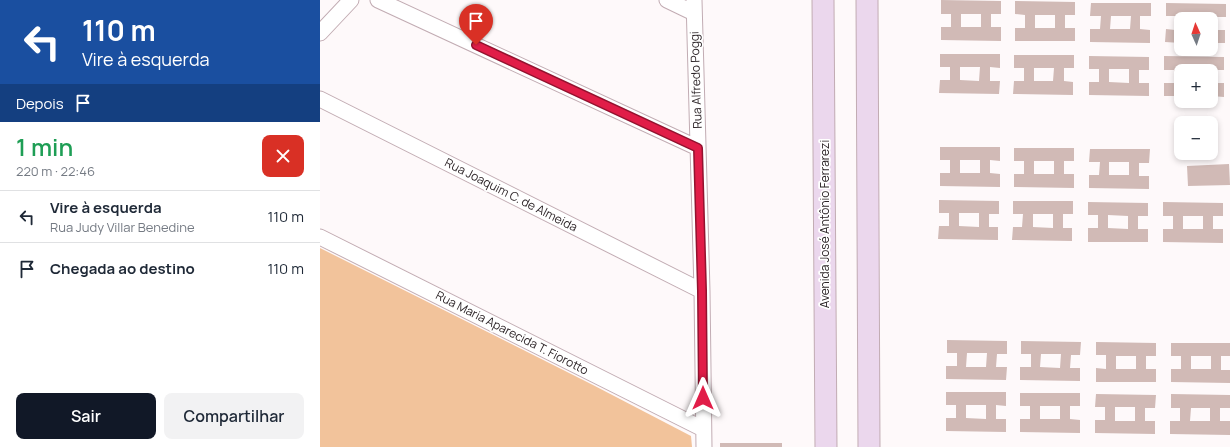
<!DOCTYPE html>
<html lang="pt">
<head>
<meta charset="utf-8">
<style>
	body { margin:0; font-family:Manrope,sans-serif; background:#f2f2f3; color:#1f2937; height:100vh; display:flex; flex-direction:column; font-size:15px; white-space:nowrap }
	* { box-sizing:border-box; margin:0 }
	p { font-size:13px; color:#747a83 }
	.icon { flex:none; width:22px; height:22px; fill:none; stroke:currentColor; stroke-width:2; stroke-linecap:round; stroke-linejoin:round }
	.map { position:relative; flex:1; overflow:hidden }
	.drawer { display:flex; flex-direction:column; background:#fff; width:320px }
	.drawer>* { flex:none }
	.hud { background:#1a4fa0; color:#fff; overflow:hidden }
	.needle { width:26px; rotate:357deg }
	.tools { position:absolute; left:854px; top:12px; display:grid; gap:8px }
	.tools a { display:grid; place-items:center; width:44px; height:44px; border-radius:8px; background:#fff; box-shadow:0 2px 6px #0003; font-size:20px }
	.pin { position:absolute; display:grid; place-items:center; width:34px; height:34px; color:#fff; margin:-41px -17px; border-radius:50% 50% 50% 0; rotate:-45deg; box-shadow:0 0 4px #0007 }
	.pin .icon { rotate:45deg }
	.me { position:absolute; width:44px; margin:-22px; rotate:0deg; stroke-linejoin:round; filter:drop-shadow(0 0 3px #0008) }
	.turn { display:flex; align-items:center; gap:14px; height:84px; padding:0 16px; font-size:18px }
	.turn .icon { width:52px; height:52px; stroke-width:2.5 }
	.turn b { display:block; font-size:28px; line-height:34px }
	.then { display:flex; align-items:center; height:38px; padding:0 16px; background:#0003; gap:8px; font-size:15px }
	.round { display:grid; place-items:center; flex:none; width:42px; height:42px; border-radius:8px; background:#f2f2f3 }
	.head { display:flex; align-items:center; justify-content:space-between; height:68px; padding:0 16px }
	h1 { font-size:24px; font-weight:600; line-height:30px; color:#1e9e55 }
	.button { display:flex; gap:8px; margin-top:auto; padding:8px 16px }
	.button a { flex:1; height:46px; border-radius:8px; background:#111827; color:#fff; font-size:16px; font-weight:600; line-height:46px; text-align:center }
	.button a+a { background:#f2f2f3; color:#1f2937 }
	ul { padding:0; list-style:none }
	li { display:flex; align-items:center; gap:12px; height:52px; padding:0 16px; border-top:1px solid #e0e1e3 }
	li div { flex:1 }
	li b { display:block; font-size:15px }
	li em { font-style:normal }
	main { display:flex; flex:1; min-height:0 }
	.map>svg:first-child { display:block }
	.green { fill:#f2c39b }
	.building { fill:#d1bab6; fill-rule:evenodd }
	.lines { fill:none; stroke-linecap:round; stroke-linejoin:round }
	.street-casing { stroke:#c2acb3; stroke-width:17 }
	.secondary-casing { stroke:#c2acb3; stroke-width:23 }
	.street { stroke:#fff; stroke-width:15 }
	.secondary { stroke:#ebd7ed; stroke-width:21 }
	.route-casing { stroke:#92132f; stroke-width:10 }
	.route { stroke:#e11d48; stroke-width:7 }
	.labels { text-anchor:middle; stroke-width:3.5; stroke-linejoin:round; paint-order:stroke }
	.street-label { font-size:12px; fill:#2c2427; stroke:#fff }
</style>
</head>
<body>
<main>
<section class="drawer">
<div class="hud">
<div class="turn"><svg class="icon" aria-label="left" viewBox="0 0 24 24"><path d="M17 20v-9H6M10 6l-5 5 5 5"/></svg><div><b>110 m</b>Vire à esquerda</div></div>
<div class="then">Depois<svg class="icon" aria-label="arrive" viewBox="0 0 24 24"><path d="M6 21V4h12l-3 4 3 4H6"/></svg></div>
</div>
<div class="head"><div><h1>1 min</h1><p>220 m · 22:46</p></div><a class="round" style="background:#d93025;color:#fff"><svg class="icon" aria-label="close" viewBox="0 0 24 24"><path d="M6 6l12 12M18 6L6 18"/></svg></a></div>
<ul>
<li><svg class="icon" aria-label="left" viewBox="0 0 24 24"><path d="M17 20v-9H6M10 6l-5 5 5 5"/></svg><div><b>Vire à esquerda</b><p>Rua Judy Villar Benedine</p></div><em>110 m</em></li>
<li><svg class="icon" aria-label="arrive" viewBox="0 0 24 24"><path d="M6 21V4h12l-3 4 3 4H6"/></svg><div><b>Chegada ao destino</b></div><em>110 m</em></li>
</ul>
<div class="button"><a>Sair</a><a>Compartilhar</a></div>
</section>
<div class="map">
<svg width="910" height="447" viewBox="0 0 910 447">
	<rect width="100%" height="100%" fill="#fef9fa"/>
	<path class="green" d="M0,248L273,385L371,436L372,447H0Z"/>
	<path class="building" d="M621,0L681,1V14H671V27H681V41L621,40V27H631V14H621ZM641,14H661V27H641Z
		M695,1L755,2V15H745V28H755V41H695V28H705V15L695,14ZM715,15H735V28H715Z
		M771,3H831V16H820V29L830,30V43L770,42V29H780L781,16H770ZM791,16H811L810,29H790Z
		M846,3L906,4V17H896V30H905V43H891V19H886V17H866V19H861V43L845,42L846,29L855,30L856,16H846Z
		M620,54H680V68L670,67V81H680L679,94L619,93L620,80H630V67H620ZM640,67H660L659,81L640,80Z
		M694,55H754V68H744V81L753,82V95L693,94L694,81H704V68H694ZM714,68H734L733,81H714Z
		M769,56L829,57V70H819V83H829V96L769,95V82H779V69H769ZM789,69H809V83L789,82Z
		M844,56L904,57V70H894V83H904V97L891,96V71L874,70H864V71H861V96H844V83H854V70H844Z
		M620,147H680V161L670,160V173L680,174V187L620,186V173H630V160H620ZM640,160H660V173H640Z
		M694,148H754V161H744V174H754V188L694,187V174H704V161H694ZM714,161H734V174H714Z
		M770,149H830L829,163H819V176H829V189L769,188V175H779L780,162H769ZM789,162H809V175H789Z
		M909,164L910,185L868,186L867,166Z
		M619,200L679,201V214H669V227H678V240L618,239L619,226H629V213H619ZM639,213H659V227L639,226Z
		M693,201H753V214H743V228H752V241L692,240L693,227H702L703,214H693ZM713,214H733V228L713,227Z
		M768,202L828,203V216H818V229H828V242H768V228H778V215H768ZM788,215L808,216V229L788,228Z
		M843,202L903,203V216H893V229H903V243L843,242V229H853V216H843ZM863,216H883V229H863Z
		M627,340L687,341V354H677L676,367H687L686,380L626,379V366H637V353H627ZM647,353H667L666,367H646Z
		M701,341L761,342L760,355H751L750,368H760V381L700,380V367H711V354H701ZM721,354H741L740,368L720,367Z
		M776,342L836,343V356H826V369H836V382H776V368L786,369V355H776ZM796,356H816V369H796Z
		M851,343H910V356H901V370H910V383L851,382V369H861V356H851ZM871,356H891V369H871Z
		M626,392H686V406L676,405V419H686V432L626,431V418H636V405H626ZM646,405H666V419L646,418Z
		M700,393H760V406H750V419L760,420V433L700,432V419H710V406H700ZM720,406H740V419H720Z
		M776,394L836,395L835,408H825V421H835V434L775,433V420H785V407H775ZM795,407H815V421H795Z
		M851,394L910,395V408H900V421H910V435L850,434V421H860V408H851ZM871,408H890V421H870Z
		M400,443H462V447H400Z"/>
	<g class="lines">
		<defs>
			<path id="street" d="M58,0L378,148
				M347,0L374,13
				M374,0L382,291L384,447
				M0,33L31,0
				M0,99L382,291
				M0,237L383,429"/>
			<path id="secondary" d="M503,0L506,447
				M547,0L549,447"/>
		</defs>
		<use href="#street" class="street-casing"/>
		<use href="#secondary" class="secondary-casing"/>
		<use href="#street" class="street"/>
		<use href="#secondary" class="secondary"/>
	</g>
	<g class="lines">
		<defs>
			<path id="route" d="M156,45L378,148L382,291L383,398"/>
		</defs>
		<use href="#route" class="route-casing"/>
		<use href="#route" class="route"/>
	</g>
	<g class="labels">
		<g class="street-label">
			<text transform="translate(376 80) rotate(-92)" y="4">Rua Alfredo Poggi</text>
			<text transform="translate(191 195) rotate(27)" y="4">Rua Joaquim C. de Almeida</text>
			<text transform="translate(505 224) rotate(-90)" y="4">Avenida José Antônio Ferrarezi</text>
			<text transform="translate(192 333) rotate(27)" y="4">Rua Maria Aparecida T. Fiorotto</text>
		</g>
	</g>
</svg>
<div class="tools">
<a><svg class="needle" viewBox="-14 -14 28 28"><path d="M0-13l5 13h-10z" fill="#e53935"/><path d="M0 13l5-13h-10z" fill="#747a83"/></svg></a>
<a>+</a>
<a>−</a>
</div>
<div class="pin" style="left:156px;top:45px;background:#d93025"><svg class="icon" aria-label="arrive" viewBox="0 0 24 24"><path d="M6 21V4h12l-3 4 3 4H6"/></svg></div>
<svg class="me" style="left:383px;top:398px" viewBox="-20 -20 40 40"><path d="M0-17L14 15 0 8-14 15z" fill="#e11d48" stroke="#fff" stroke-width="4"/></svg>
</div>
</main>
</body>
</html>
